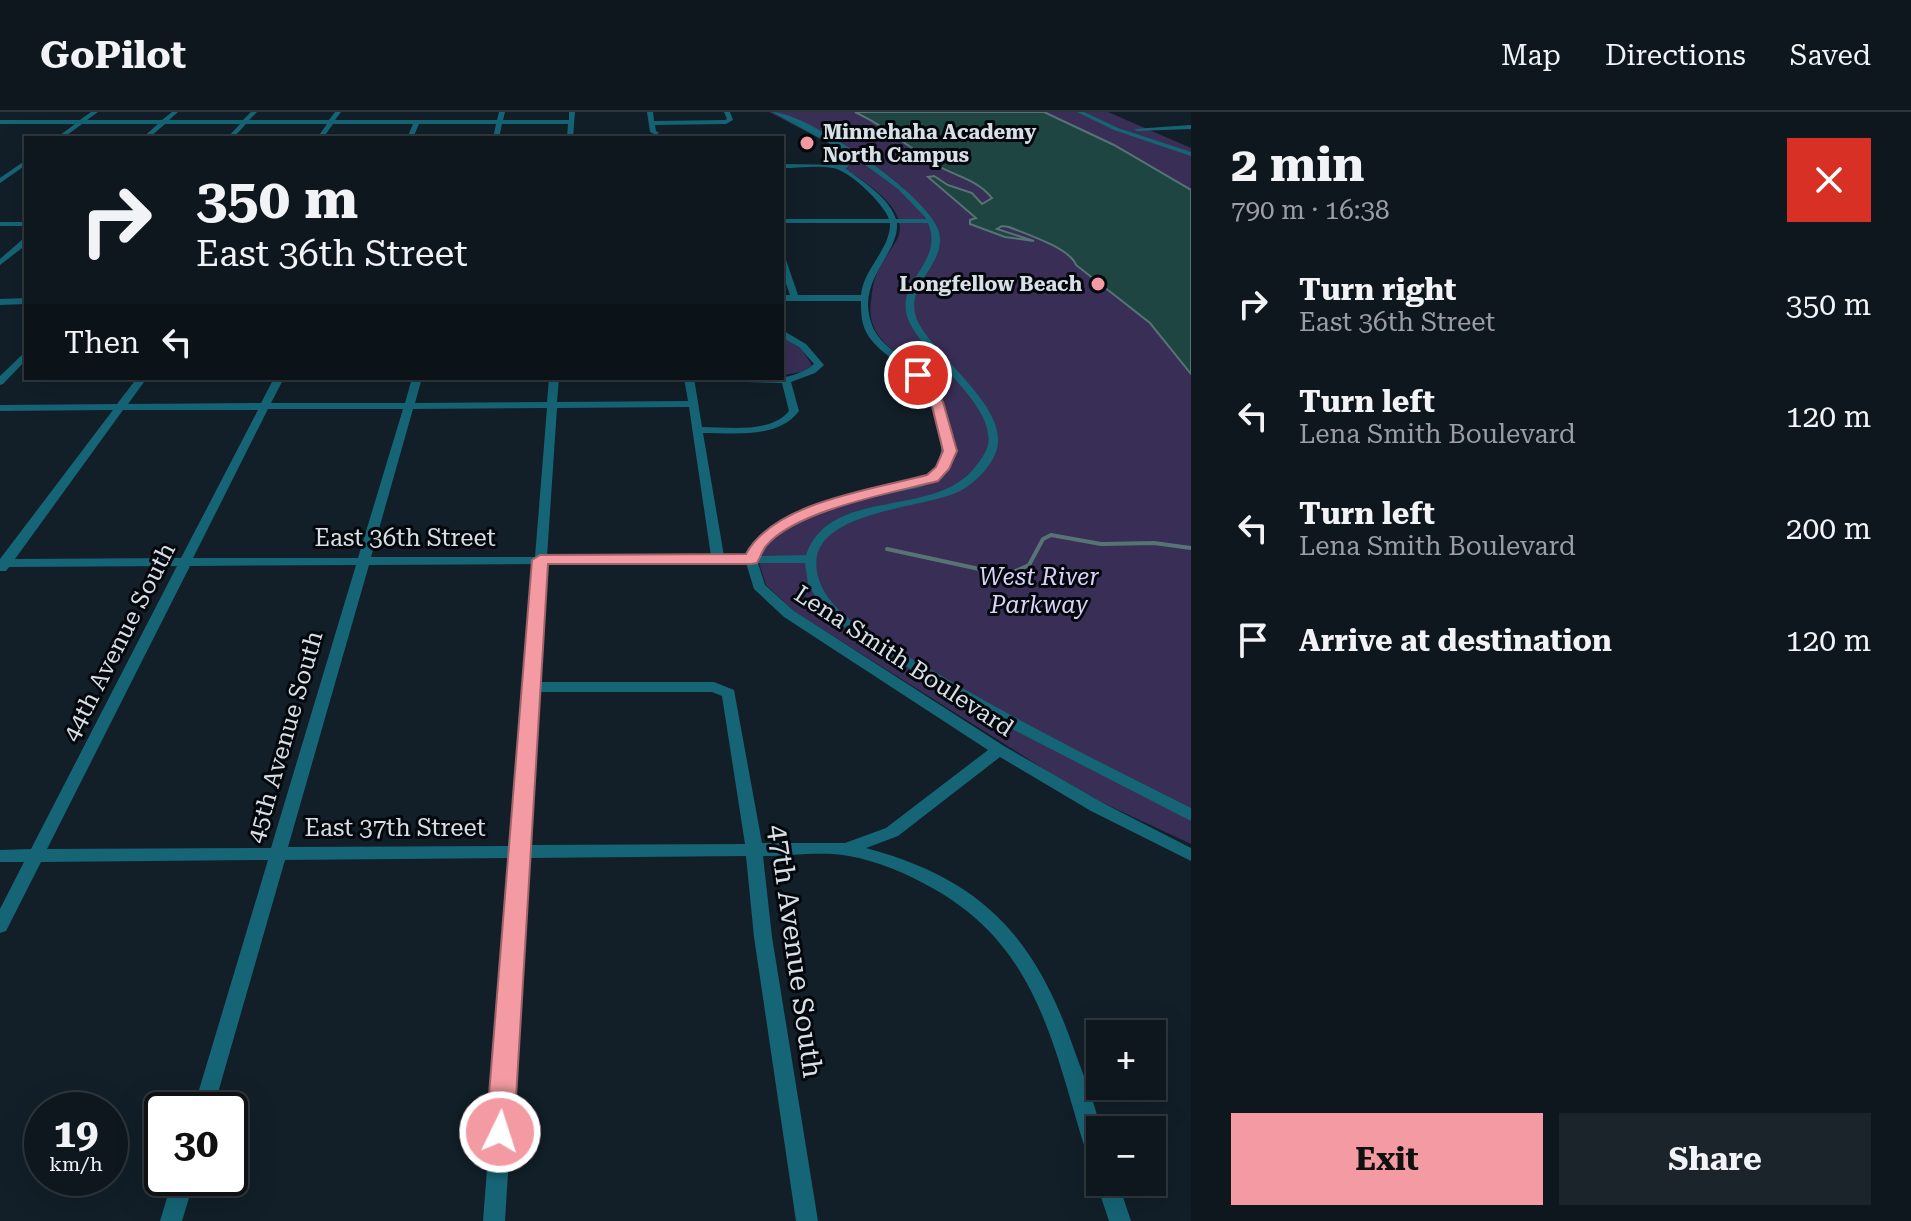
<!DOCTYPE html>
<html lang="en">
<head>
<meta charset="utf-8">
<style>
	body { margin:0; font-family:"Roboto Serif",serif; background:#1c242b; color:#f1f3f6; height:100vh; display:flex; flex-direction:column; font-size:30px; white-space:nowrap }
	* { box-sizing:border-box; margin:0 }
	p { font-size:26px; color:#9b9fa4 }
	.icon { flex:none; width:44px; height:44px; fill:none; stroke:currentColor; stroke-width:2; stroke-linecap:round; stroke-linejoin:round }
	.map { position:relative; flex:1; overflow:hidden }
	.side { display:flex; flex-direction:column; background:#0e171e; width:720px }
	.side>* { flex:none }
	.top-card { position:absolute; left:24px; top:24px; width:760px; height:244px; border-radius:0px; box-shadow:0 8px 32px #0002,0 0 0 2px #2e363c; background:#0e171e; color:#f1f3f6; overflow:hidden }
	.tools { position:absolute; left:1086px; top:908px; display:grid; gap:16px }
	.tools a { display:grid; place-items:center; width:80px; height:80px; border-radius:0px; background:#0e171e; box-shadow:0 8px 32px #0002,0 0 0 2px #2e363c; font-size:40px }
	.speed { position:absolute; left:24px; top:980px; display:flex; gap:16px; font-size:40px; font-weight:700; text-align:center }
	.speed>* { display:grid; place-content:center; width:104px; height:104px; border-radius:50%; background:#0e171e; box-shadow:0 8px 32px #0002,0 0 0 2px #2e363c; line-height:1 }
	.speed small { font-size:20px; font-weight:400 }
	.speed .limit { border:4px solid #111; border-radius:12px; background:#fff; color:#111 }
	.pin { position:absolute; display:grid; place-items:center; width:68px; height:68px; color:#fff; margin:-34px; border:4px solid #fff; border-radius:50%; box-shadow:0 2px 8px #0007 }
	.me { position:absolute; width:88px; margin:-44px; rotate:4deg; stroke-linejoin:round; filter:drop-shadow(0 0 6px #0008) }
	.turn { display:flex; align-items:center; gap:28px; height:168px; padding:0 40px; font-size:36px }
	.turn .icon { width:104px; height:104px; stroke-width:2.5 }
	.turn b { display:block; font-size:56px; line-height:68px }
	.then { display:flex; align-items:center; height:76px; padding:0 40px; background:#0003; gap:16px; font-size:30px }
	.round { display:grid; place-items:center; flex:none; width:84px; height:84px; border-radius:0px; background:#1c242b }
	.summary { display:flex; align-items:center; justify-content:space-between; height:136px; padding:0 40px }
	h1 { font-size:48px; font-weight:700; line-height:60px }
	.action { display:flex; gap:16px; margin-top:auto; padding:16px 40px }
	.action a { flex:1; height:92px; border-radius:0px; background:#f49aa2; color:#111; font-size:32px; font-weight:700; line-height:92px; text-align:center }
	.action a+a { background:#1c242b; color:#f1f3f6 }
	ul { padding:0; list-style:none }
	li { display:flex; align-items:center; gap:24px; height:112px; padding:0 40px }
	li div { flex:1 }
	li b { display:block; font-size:30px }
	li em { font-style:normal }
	header { display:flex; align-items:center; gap:48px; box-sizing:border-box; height:112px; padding:0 40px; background:#0e171e; border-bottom:2px solid #2e363c }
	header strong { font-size:38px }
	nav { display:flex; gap:44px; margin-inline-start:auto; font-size:28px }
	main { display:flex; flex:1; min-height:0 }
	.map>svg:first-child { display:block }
	.green { fill:#392e55 }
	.water { fill:#1e4542; stroke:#567474; stroke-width:2 }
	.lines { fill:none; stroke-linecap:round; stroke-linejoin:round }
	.stream { stroke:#567474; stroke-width:4 }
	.minor { fill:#156576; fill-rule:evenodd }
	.route { fill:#f49aa2; stroke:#9f6469; stroke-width:2 }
	.poi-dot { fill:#f49aa2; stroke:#04080c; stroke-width:3 }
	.labels { text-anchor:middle; stroke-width:6; stroke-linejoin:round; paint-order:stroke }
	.far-poi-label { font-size:20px; font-weight:bold; fill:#d8e0e7; stroke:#04080c; text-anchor:start }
	.street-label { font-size:24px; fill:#d8e0e7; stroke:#04080c }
	.park-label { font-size:24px; font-style:italic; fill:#dbd2fa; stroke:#04080c }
	.near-street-label { font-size:28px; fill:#d8e0e7; stroke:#04080c }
</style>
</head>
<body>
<header>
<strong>GoPilot</strong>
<nav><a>Map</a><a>Directions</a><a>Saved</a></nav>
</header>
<main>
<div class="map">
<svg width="1191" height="1109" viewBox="0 0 1191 1109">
	<rect width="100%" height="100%" fill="#121f28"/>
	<path class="green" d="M769,0H855L898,23L937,53L966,65L993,86L981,92L971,83L931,63L976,106L971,108V112L1005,125L1030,127L996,117L1002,114L1009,115C1026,122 1070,136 1076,153L1150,211L1191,262V732L1101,690L1052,662L795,500L766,473L758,448C773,395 894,387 938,368C955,352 957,342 952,320C947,298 939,277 922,261C905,245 879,234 872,210C869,200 871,189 872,180C875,158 884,149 895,131C916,100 864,69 842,55L856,49L840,37Z
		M1044,0H1108L1191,36V78L1114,33Z
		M782,224L802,238L812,253L803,260L782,263Z"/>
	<path class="water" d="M855,0H1044L1114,33L1191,78V262L1150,211L1076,153C1070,136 1026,122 1009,115L1002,114L997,117L1034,129L1005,125L970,112V108L976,106L928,65L934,64L948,73L972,81L982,92L992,86C976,66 953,64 933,51C906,33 885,14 855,0Z"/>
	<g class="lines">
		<path class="stream" d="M887,437L1007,463L1029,453L1043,427L1051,423L1101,432L1154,431L1191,436"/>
		<path class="minor" d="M91,0H98L87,8H162L172,0H178L169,8H243L251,0H257L249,8H329L335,0H341L335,8H497L499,0H505L503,8H569V0H575L573,26H567L568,12H502L499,26H493L496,12H419L413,26H407L413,12H333L323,26H317L327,12H246L233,26H227L240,12H165L149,26H142L158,12H82L63,26H56L75,12H0V8H80Z
			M647,0H653L654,9L725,8L727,7L724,0H730L733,8L726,12L655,13L656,19L659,21L656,23L650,20Z
			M772,0C807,0 931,85 939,120C947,155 901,172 918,210C936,246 1012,298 996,340C990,356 975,371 960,379C920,399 790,398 821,473C836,509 897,538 930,557C1015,608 1103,652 1191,696V709L1014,618L865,530L842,513L821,494L808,472L805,451H758L765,473L794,499L1004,634L1103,691L1191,736V749L1091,699L1000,645L898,724L866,736C985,768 1036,827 1075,940C1084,965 1095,991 1100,1016C1102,1029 1100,1046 1100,1059L1092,1056L1089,1049C1054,941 1042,838 934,777C908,762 878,749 849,744C825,739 788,744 763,744L772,825L818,1109H796L754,825L746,744L528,746L505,1109H483L511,746L285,748L213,998H193L268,748L41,750L6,819L0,821V797L24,750H0V738L31,737L177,454L9,455L6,459H0V447L113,298L0,299V293L117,292L137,266H147L128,292L261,291L274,266H284L271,291H405L412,266H422L415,291L547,290L549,266H559L557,290L688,289L684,266H694L702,315C728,315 770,322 789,299L782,271L748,270L733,266C761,266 792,271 814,252L800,236L782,225V218L806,232L824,253L815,261L791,270L799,299C778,327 735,321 703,321L724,444H747C782,384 869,384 929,364C954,338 938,290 916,267C901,251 881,242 869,225C861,213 861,202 861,189H782V183H790L782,160V146L786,148L798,183H861C863,157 891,137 890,111H782V107H889C884,92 849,58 833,56C817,53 798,56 782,56V52L848,53V55L845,56C863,70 888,84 896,107H926L925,105L898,77L856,46ZM897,111H928C945,151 894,169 908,207C923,245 996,292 988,333C986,341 981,347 976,354C936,408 830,373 806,443L759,444C786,398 851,391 898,380C911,377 928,375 939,367C944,362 950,354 952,347C955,335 952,322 949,311C942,289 932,269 914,255C899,242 879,232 872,213C855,168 899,143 897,111ZM689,295L711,444L547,445L557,296ZM547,296L535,445H371L413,297ZM268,297H403L358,446H193ZM123,298H258L181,446L15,447ZM746,451L754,477L784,505L988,638L886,716L845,731H762L734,578L714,570H539L547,452ZM535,452L512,734L288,735L369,453ZM356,453L271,736L47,737L190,454ZM539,580H712L722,584L745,732L529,733Z
			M1077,0H1084L1118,16L1191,40V44L1114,18Z
			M1191,13V17L1137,19L1134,17Z
			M26,48V53L0,71V66Z
			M0,110H26V114H0Z
			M23,127H26V133L0,153V147Z
			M26,186V192L0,193V187Z
			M26,239V248L3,272L0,273V264Z
			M1100,1062V1070H1118L1131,1109H1109L1096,1070Z
			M173,1066H195L182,1109H160Z"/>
	</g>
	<path class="route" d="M914,261H923L943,290L957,339L949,357L938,369C892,381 796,398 766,434C762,439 760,446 757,451L751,452H548L514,1020L510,1029L500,1032L490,1029L486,1020L532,448L540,443L746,442C774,390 874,377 927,363L936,355L943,339L931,290L912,263Z"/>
	<g class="poi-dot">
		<circle cx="807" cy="31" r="8"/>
		<circle cx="1098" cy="172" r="8"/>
	</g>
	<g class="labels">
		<g class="far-poi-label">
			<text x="823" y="27">Minnehaha Academy<tspan x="823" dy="23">North Campus</tspan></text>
			<text x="1082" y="179" text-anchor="end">Longfellow Beach</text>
		</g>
		<g class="street-label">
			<text x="405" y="434">East 36th Street</text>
			<text transform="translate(119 530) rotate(-63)" y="8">44th Avenue South</text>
			<text transform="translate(904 549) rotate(33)" y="8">Lena Smith Boulevard</text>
			<text transform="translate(285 625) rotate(-74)" y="8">45th Avenue South</text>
			<text x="395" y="724">East 37th Street</text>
		</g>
		<g class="park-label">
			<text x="1039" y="473">West River<tspan x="1039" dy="28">Parkway</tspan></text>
		</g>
		<g class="near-street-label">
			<text transform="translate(796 839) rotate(82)" y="10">47th Avenue South</text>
		</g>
	</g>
</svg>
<div class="tools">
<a>+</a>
<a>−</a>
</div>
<div class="speed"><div>19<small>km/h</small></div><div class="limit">30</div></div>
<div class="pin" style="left:918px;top:263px;background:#d93025"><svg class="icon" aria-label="arrive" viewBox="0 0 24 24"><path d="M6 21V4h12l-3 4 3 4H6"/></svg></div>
<svg class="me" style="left:500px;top:1020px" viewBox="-20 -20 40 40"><circle r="17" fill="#f49aa2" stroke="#fff" stroke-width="3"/><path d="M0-11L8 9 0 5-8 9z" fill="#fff"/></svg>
<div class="top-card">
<div class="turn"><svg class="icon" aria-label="right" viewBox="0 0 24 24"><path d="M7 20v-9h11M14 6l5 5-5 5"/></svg><div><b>350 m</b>East 36th Street</div></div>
<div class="then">Then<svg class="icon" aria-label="left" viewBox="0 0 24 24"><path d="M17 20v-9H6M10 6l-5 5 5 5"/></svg></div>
</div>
</div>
<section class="side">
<div class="summary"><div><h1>2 min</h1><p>790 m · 16:38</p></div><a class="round" style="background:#d93025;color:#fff"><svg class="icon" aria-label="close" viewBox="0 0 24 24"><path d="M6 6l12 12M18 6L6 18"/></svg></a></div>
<ul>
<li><svg class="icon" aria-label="right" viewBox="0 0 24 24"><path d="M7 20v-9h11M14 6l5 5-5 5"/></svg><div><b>Turn right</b><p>East 36th Street</p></div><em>350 m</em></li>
<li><svg class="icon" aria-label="left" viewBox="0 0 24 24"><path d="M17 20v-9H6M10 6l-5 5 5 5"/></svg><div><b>Turn left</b><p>Lena Smith Boulevard</p></div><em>120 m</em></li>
<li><svg class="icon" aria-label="left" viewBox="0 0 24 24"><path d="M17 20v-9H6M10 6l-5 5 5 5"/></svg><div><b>Turn left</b><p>Lena Smith Boulevard</p></div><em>200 m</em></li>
<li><svg class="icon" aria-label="arrive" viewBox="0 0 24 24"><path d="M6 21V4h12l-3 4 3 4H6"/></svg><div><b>Arrive at destination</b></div><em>120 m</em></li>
</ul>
<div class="action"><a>Exit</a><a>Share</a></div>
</section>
</main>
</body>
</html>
